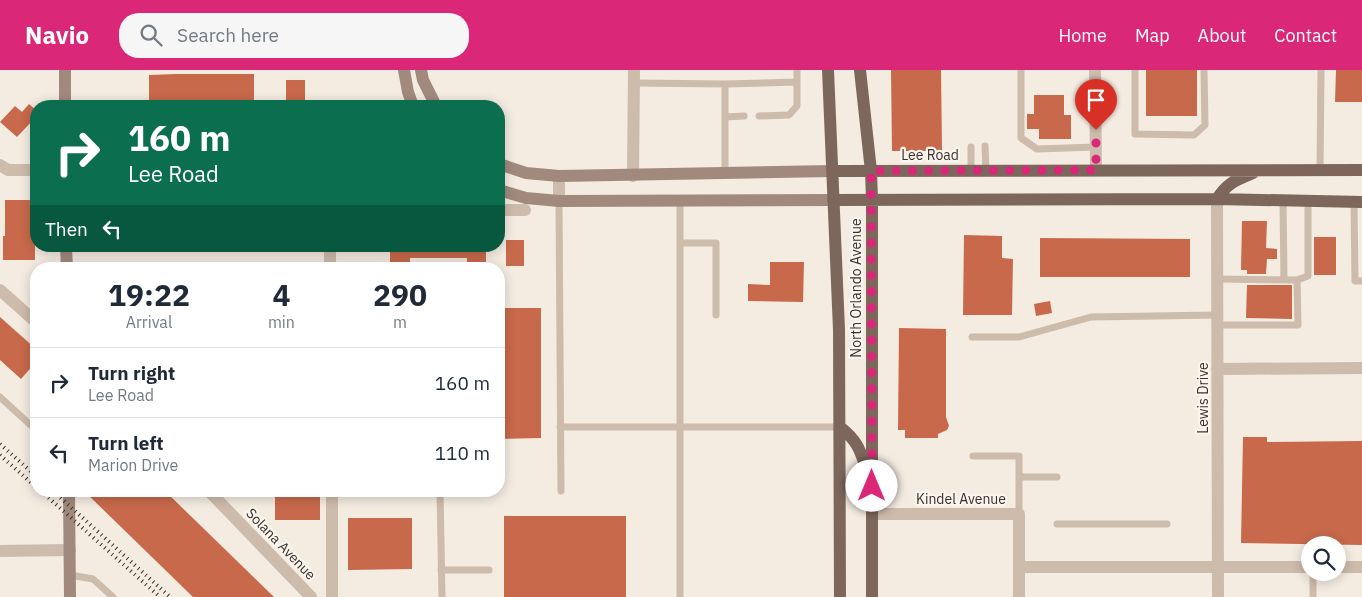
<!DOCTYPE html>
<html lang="en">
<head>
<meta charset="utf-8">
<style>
	body { margin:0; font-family:"IBM Plex Sans",sans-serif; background:#f6f6f7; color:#1f2937; height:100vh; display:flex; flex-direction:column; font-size:19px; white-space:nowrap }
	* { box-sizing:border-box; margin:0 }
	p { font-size:16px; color:#747a83 }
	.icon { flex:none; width:28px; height:28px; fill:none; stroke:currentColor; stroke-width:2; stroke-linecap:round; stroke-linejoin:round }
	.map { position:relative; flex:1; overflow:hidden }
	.drawer { position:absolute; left:30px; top:192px; width:475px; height:235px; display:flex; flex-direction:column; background:#fff; border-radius:20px; box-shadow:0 2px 12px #0003 }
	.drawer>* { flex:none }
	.guide { position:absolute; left:30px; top:30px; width:475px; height:152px; border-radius:20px; box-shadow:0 2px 12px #0003; background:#0b6e4f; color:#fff; overflow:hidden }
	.fabs { position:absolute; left:1301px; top:466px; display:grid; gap:10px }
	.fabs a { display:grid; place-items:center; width:45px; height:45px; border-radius:50%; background:#fff; box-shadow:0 2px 12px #0003; font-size:25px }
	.pin { position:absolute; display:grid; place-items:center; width:42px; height:42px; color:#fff; margin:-51px -21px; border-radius:50% 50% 50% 0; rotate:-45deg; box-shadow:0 0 5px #0007 }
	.pin .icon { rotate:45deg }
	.me { position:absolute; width:55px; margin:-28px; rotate:0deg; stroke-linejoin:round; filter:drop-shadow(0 0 4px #0008) }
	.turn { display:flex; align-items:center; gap:18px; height:105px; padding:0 15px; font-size:22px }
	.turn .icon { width:65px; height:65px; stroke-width:2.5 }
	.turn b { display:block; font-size:35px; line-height:42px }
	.then { display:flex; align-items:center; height:48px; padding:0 15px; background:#0003; gap:10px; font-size:19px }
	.eta { display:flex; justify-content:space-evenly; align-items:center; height:85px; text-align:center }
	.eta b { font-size:30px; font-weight:700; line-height:35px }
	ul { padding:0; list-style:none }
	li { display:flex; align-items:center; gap:15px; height:70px; padding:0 15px; border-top:1px solid #e0e1e3 }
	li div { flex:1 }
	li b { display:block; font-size:19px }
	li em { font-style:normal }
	header { display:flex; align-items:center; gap:30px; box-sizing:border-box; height:70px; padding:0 25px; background:#db2777; color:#fff }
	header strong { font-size:24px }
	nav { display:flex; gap:28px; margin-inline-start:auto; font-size:18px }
	.search { width:350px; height:45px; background:#f6f6f7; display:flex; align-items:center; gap:12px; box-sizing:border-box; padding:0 18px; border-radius:20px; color:#747a83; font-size:19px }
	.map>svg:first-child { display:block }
	.building { fill:#c8694b }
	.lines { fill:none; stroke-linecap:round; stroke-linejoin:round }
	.lane { stroke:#cdbbac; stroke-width:7 }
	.street { stroke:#cdbbac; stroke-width:12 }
	.secondary { stroke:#a18a7d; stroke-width:12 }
	.primary { stroke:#7d675c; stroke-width:12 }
	.rail { stroke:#3b302b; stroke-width:4; stroke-dasharray:1 4; stroke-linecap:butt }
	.route { stroke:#db2777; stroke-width:9; stroke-dasharray:0 16.2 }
	.labels { text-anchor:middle; stroke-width:4.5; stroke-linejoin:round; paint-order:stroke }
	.street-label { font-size:14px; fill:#3b302b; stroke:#fbf5ee }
</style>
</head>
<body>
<header>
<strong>Navio</strong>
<div class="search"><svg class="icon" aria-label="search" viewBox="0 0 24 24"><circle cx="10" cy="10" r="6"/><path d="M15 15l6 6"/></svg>Search here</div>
<nav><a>Home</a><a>Map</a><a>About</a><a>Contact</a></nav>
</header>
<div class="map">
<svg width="1362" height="527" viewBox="0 0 1362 527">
	<rect width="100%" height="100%" fill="#f4ebe1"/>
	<path class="building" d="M891,0H941L942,81H892Z
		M1146,0H1197V46H1146Z
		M1336,0H1362V32H1335Z
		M176,4H254V36H149V5Z
		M286,10H305V36H286Z
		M1034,25H1064V45H1071V69H1039V59H1027V44H1034Z
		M29,34L36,40V47L17,67L0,52L15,36L22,42Z
		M5,130H33V166H35V190H3V166H5Z
		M1242,151H1267L1266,178L1277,179V189H1267L1266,204H1247V200H1241Z
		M964,165L1002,166V188L1013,189L1012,245H963Z
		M1314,167H1336V205H1314Z
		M1040,168L1190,169V207H1040Z
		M506,170H524V196H506Z
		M390,176H486V197H467V188H410V199H390Z
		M770,192H804L803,232L748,231V214L770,215Z
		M1247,215H1292V249L1246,248Z
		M1050,231L1052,243L1036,246L1034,234Z
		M499,238H541V368L499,369Z
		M0,247L36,279V292L21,309L0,290Z
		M899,258L946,259V347L949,356L947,360L938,364V368H905V360H898Z
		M1243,367H1267V372L1362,371V475L1241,473Z
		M84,421H165L274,527H193Z
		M275,421H320V450H275Z
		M504,446H626V527H504Z
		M348,448H412V499L348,500Z"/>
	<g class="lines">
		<path class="lane" d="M1021,0V68L1037,79L1096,77
			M1135,0V64L1194,65L1205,55L1204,0
			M635,13L725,14
			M759,46L789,45L797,36V0
			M725,47L744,46
			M985,76L986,100
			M971,100V77
			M1320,100L1321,0
			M725,104V14L797,12
			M680,130V527
			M1283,130L1284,210
			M559,131L561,421
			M1354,132L1355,211H1362
			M680,173H716V245
			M1217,209L1297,210L1298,255H1217
			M1297,210L1308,206V131
			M972,267H1019L1091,247L1217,245
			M0,327L36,360
			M560,357H840
			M973,386H1019V444
			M1019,407H1057
			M440,421L442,527
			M1057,454H1167
			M441,500H489
			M70,505L93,509L113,527
			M1313,527V502"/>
		<path class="street" d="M1095,0L1096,100
			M0,95L8,100H36
			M559,106V131
			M633,106L634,0
			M1217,129L1218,527
			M499,140H525
			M330,176V199
			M0,220L36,252
			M1217,299L1362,298
			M209,421L311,527
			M332,421V527
			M872,444H1019V527
			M0,481L70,480
			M1020,497H1310
			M1338,497H1362"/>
		<path class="secondary" d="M65,0V36
			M404,0L408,22L413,36
			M421,0L423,10L436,36
			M499,94L526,103L559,106L832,101
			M499,120L526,128L559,131L833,130
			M66,176L67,199
			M69,421L70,527"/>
		<path class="primary" d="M828,0L839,260L840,527
			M860,0L871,101L872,130V527
			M832,101L1362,100
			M1217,129C1227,113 1236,110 1253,103
			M833,130L1217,129L1362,132
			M840,357C859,372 860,381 868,403"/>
		<path class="rail" d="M0,374L36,406
			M0,385L36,417
			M41,421L160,527
			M53,421L170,527"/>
	</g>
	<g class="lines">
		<path class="route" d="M872,416L871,101L1096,100V60"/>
	</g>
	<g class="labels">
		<g class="street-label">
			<text x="930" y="90">Lee Road</text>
			<text transform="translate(856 218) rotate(-90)" y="5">North Orlando Avenue</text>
			<text transform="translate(1203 328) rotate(-90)" y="5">Lewis Drive</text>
			<text x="961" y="434">Kindel Avenue</text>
			<text transform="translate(281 474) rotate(46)" y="5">Solana Avenue</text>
		</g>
	</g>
</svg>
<div class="fabs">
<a><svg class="icon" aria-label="search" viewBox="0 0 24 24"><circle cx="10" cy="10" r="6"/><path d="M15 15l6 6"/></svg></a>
</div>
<div class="pin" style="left:1096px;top:60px;background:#d93025"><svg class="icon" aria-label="arrive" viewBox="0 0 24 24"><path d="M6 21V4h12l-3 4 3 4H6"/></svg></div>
<svg class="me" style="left:872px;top:416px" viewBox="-20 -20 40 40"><circle r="19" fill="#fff"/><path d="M0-13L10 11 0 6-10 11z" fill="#db2777"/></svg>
<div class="guide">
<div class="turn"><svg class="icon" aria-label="right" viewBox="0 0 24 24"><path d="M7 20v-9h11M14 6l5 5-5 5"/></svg><div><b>160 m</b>Lee Road</div></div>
<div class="then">Then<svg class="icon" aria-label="left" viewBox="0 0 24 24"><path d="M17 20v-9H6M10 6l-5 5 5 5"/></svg></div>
</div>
<section class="drawer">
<div class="eta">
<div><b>19:22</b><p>Arrival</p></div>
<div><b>4</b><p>min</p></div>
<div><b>290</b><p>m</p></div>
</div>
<ul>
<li><svg class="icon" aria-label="right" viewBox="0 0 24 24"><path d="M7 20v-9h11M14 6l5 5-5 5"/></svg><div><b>Turn right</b><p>Lee Road</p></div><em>160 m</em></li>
<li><svg class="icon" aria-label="left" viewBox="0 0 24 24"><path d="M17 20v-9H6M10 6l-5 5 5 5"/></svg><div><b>Turn left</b><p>Marion Drive</p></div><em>110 m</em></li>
</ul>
</section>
</div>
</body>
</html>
